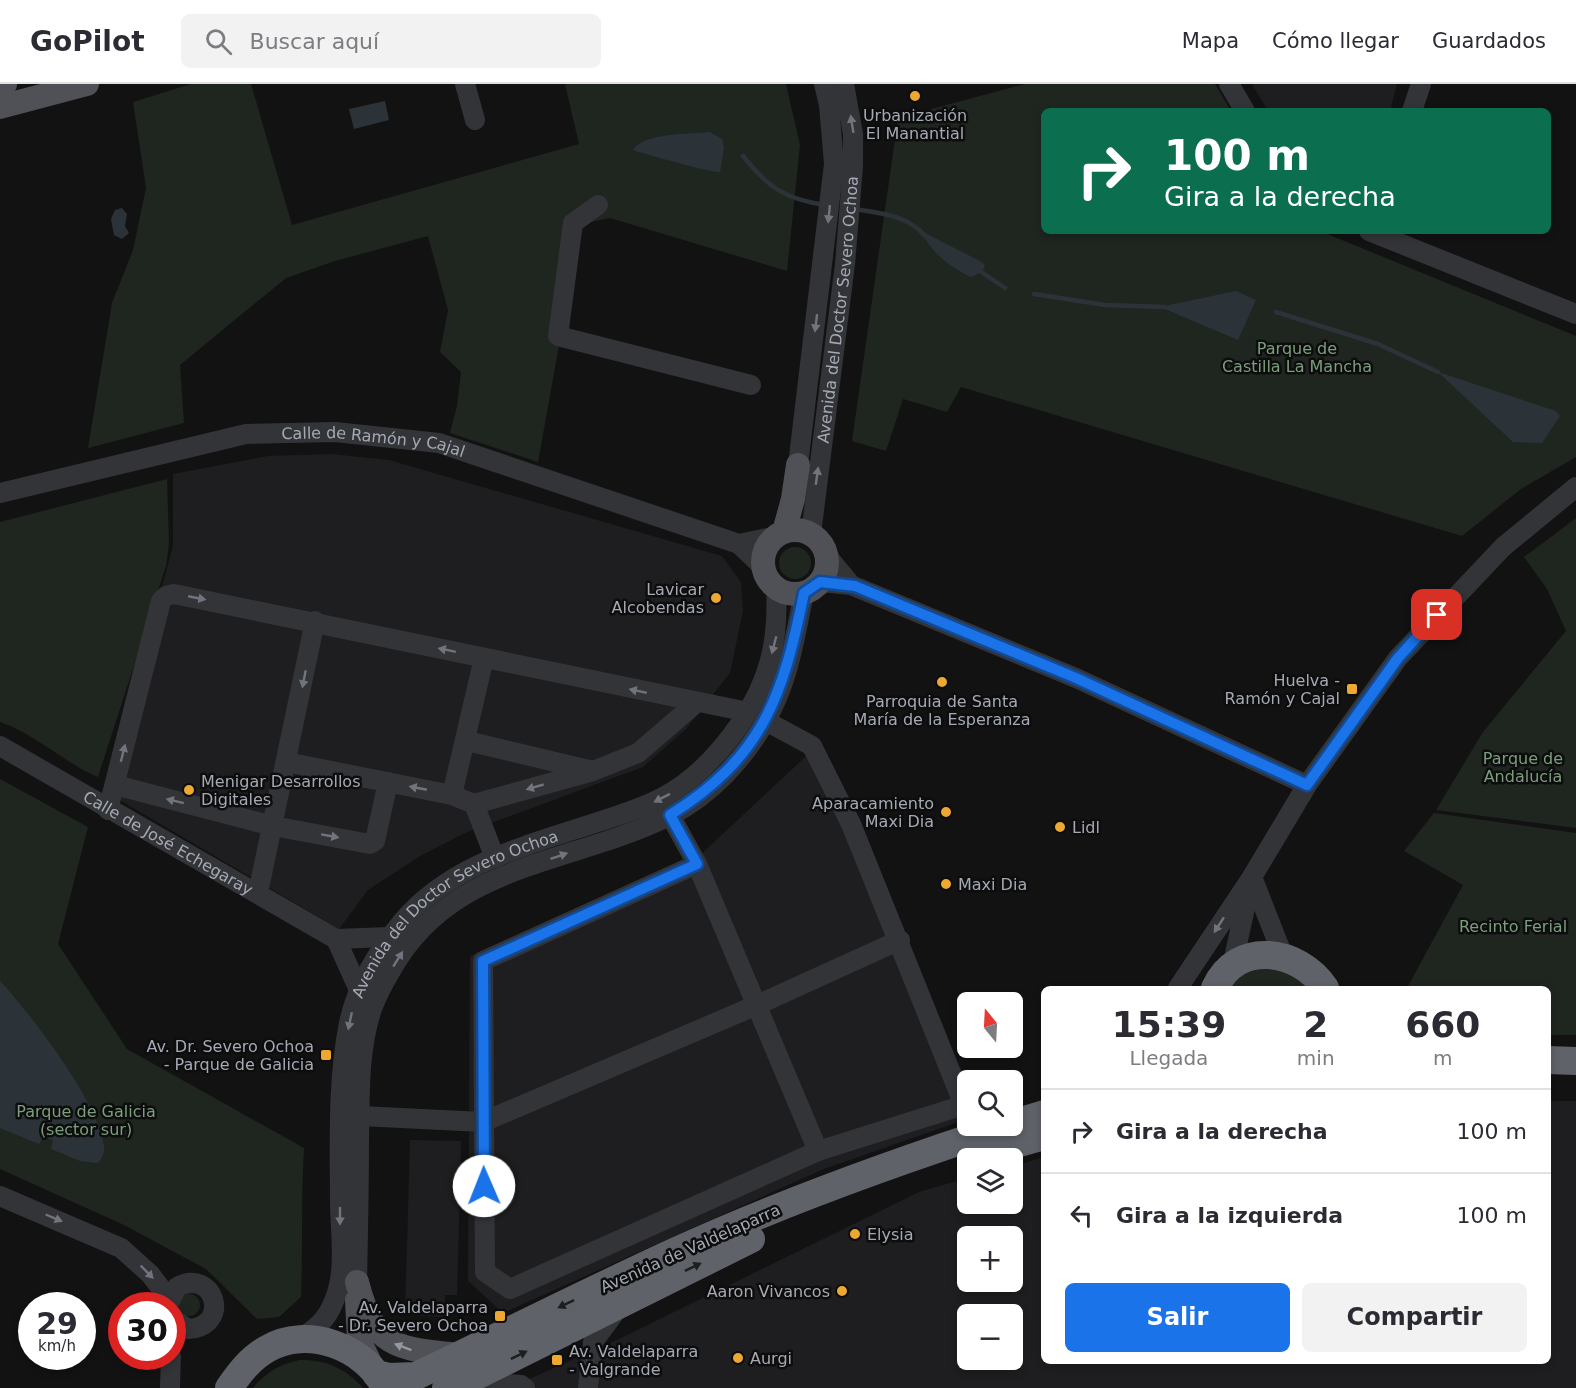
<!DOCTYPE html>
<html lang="es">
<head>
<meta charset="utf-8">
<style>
	body { margin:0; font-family:"DejaVu Sans",sans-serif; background:#f2f2f3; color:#2b2b33; height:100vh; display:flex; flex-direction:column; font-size:22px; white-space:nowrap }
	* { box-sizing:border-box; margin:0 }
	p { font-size:20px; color:#7c7c81 }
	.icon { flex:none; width:33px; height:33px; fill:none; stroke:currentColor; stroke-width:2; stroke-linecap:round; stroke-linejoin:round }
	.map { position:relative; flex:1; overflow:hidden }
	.details { position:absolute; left:1041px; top:902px; width:510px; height:378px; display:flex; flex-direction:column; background:#fff; border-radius:9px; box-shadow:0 3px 9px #0003 }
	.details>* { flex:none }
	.top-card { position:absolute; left:1041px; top:24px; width:510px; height:126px; border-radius:9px; box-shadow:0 3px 9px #0003; background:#0b6e4f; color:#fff; overflow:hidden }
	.needle { width:39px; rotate:342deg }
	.buttons { position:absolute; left:957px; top:908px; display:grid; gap:12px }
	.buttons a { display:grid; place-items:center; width:66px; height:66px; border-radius:9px; background:#fff; box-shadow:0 3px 9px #0003; font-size:30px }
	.speed { position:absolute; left:18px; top:1208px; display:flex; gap:12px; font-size:30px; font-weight:700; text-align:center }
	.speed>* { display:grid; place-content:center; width:78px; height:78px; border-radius:50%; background:#fff; box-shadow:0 3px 9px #0003; line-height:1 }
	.speed small { font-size:15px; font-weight:400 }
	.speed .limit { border:9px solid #d22; background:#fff; color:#111 }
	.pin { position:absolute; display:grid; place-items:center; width:51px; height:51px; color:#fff; margin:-26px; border-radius:12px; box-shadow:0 3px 9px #0006 }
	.me { position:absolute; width:66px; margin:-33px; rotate:359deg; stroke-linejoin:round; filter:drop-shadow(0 0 4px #0008) }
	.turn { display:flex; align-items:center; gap:21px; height:126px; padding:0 24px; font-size:27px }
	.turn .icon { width:78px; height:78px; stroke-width:2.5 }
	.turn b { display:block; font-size:42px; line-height:51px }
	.eta { display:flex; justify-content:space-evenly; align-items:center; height:102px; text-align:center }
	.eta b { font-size:36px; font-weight:600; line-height:42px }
	.cta { display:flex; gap:12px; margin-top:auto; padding:12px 24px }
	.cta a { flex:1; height:69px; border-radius:9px; background:#1a73e8; color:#fff; font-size:24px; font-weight:600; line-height:69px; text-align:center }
	.cta a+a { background:#f2f2f3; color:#2b2b33 }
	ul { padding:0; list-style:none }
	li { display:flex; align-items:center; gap:18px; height:84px; padding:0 24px; border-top:2px solid #e1e1e2 }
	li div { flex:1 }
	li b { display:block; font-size:22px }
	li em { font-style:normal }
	header { display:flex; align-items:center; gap:36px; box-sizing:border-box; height:84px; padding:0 30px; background:#fff; border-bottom:2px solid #e1e1e2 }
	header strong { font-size:28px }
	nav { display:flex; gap:33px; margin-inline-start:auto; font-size:21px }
	.search { width:420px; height:54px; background:#f2f2f3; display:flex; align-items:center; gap:15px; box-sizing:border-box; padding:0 21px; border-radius:9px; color:#7c7c81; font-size:22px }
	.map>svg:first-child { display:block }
	.built { fill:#1e1e20; fill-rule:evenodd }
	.green { fill:#1e261f }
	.water { fill:#2b3339 }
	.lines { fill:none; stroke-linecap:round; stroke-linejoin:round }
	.stream { stroke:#2b3339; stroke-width:4.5 }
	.minor { stroke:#333438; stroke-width:20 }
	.major { stroke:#4f5157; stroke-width:24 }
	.highway { stroke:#5f6269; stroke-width:28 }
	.oneway { fill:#71747c }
	.oneway2 { fill:#1d1e20 }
	.oneway3 { fill:#9397a1 }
	.route-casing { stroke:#114b97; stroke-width:15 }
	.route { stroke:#1a73e8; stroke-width:10 }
	.poi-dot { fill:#eca831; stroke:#0d0d0e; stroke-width:2 }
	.labels { text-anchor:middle; stroke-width:5; stroke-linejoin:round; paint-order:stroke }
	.poi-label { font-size:16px; fill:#a4a9b4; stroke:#0d0d0e; text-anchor:end }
	.street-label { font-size:16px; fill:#a4a9b4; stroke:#0d0d0e }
	.park-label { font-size:16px; fill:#7b9e7c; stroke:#0d0d0e }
</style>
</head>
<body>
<header>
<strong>GoPilot</strong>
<div class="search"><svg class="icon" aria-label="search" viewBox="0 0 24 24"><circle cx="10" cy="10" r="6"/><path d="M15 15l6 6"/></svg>Buscar aquí</div>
<nav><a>Mapa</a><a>Cómo llegar</a><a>Guardados</a></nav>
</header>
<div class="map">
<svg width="1576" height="1304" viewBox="0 0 1576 1304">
	<rect width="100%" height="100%" fill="#121213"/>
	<path class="built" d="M1252,0H1397L1390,27H1268Z
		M331,370L389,376L722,472L741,498L743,527L730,589L686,645L643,683L467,748L420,772L368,806L339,845L106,708L173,462V390L268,372Z
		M817,662L967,1001V1035L824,1085L503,1229L468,1197L470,872L699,772Z
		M1548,1017H1576V1304H509L619,1255L919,1108L967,1094L968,1119H1012L1013,1082L1044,1073V1276H1548ZM968,1152H1012V1197H968ZM968,1230H1012V1275H968Z
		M410,1056L461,1057L457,1211H445L444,1233L405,1231Z"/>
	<path class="green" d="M191,0H251L292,141L579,60L565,0H786L800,61L787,187L610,134L581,140L538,378L450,349L457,322L461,288L440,268L448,226L428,152L335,177L286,194L180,281L184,339L88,364L112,219L133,166L146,104L133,18Z
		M1025,0H1215L1231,27H1044V147H1320L1576,252V373L1521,405L1462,452L961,303L947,328L903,315L886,367L852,357L898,34Z
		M167,395L169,460L166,482L98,693C64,679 36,650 0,638V438Z
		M1576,434V744L1436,726L1483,648L1566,547L1547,505L1524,473Z
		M779 479a16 16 0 1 1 32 0a16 16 0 1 1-32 0Z
		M0,695L88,743L58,860L127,965L304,1064C301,1114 303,1163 301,1213L279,1233L257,1235L206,1185L124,1141L0,1085Z
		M1434,729L1576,749V951H1548V904H1407L1463,801L1404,767Z
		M1263,877L1318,904H1222Z
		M178 1221a11 11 0 1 1 22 0a11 11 0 1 1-22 0Z
		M299,1276C326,1276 344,1283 363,1304H253C266,1288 279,1281 299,1276Z"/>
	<path class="water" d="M385,17L389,36L354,45L349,25Z
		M710,48L722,55L724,63L720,88C712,89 645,70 633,66C643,49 689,50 710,48Z
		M122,124L127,130L125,142L129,149L122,155L114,151L111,135L115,126Z
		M921,147L980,177L985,181L982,188L971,193C950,183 931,169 921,147Z
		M1236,207L1256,216L1238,256L1160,223Z
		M1438,288L1556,327L1560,332L1542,359L1513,358Z
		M0,897C30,929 99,1019 104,1062C105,1069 102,1074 98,1079L80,1077L51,1065L53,1056L43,1053L39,1060L0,1044Z"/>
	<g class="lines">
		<path class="stream" d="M743,72C768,103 784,115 825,121
			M854,125C879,129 908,131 925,152
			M977,185L1005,204
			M1034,210L1105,221L1165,223
			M1276,228L1378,260L1438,288"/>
		<g class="minor">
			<path d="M465,0L475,36"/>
			<path d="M1229,0L1245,27"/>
			<path d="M1412,27L1421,0"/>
			<path d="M598,121L573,139L558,252L751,301"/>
			<path d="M1369,147L1576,230"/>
			<path d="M798,381L834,80L829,21L824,0"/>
			<path id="s1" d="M0,409L246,350L335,348L439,359L739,460L777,452"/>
			<path id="s2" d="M811,450L845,180L853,82V50L844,0"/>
			<path d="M739,460L764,484"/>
			<path d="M827,472L851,501"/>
			<path d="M820,498L851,501L1076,594L1307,701"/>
			<path d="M467,657L589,686"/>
			<path id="s3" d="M0,662L336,855"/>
			<path d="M286,678L452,711L474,720L593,687L638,669L695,620"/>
			<path d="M115,701L273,742L370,760L375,757L388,698"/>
			<path d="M452,711L484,574"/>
			<path d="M474,720L495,774"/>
			<path d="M108,726L161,517L166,512L174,510L748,628"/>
			<path d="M670,731L697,780L818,1067"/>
			<path d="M697,780L483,877L485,1188L510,1205L818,1067L964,1021L851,740L812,662L766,637"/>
			<path d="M1252,793L1283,872"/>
			<path d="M258,809L315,537"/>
			<path d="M336,855L359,906"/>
			<path d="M336,855L389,853"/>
			<path d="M1232,883L1250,801"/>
			<path d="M1178,904L1252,793L1307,701L1398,574L1503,463L1576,403"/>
			<path d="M360,1032L483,1038L757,921L900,856"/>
			<path d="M0,1112L121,1164L150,1190L169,1215"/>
			<path d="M357,1198C358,1151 359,1103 359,1056C360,1013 358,969 371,928C377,909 388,891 398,875C460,778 575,779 669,732C710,712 744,675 766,636C789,597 795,552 804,509"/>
			<path d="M168,1221L177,1203C215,1183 232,1243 188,1245L172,1234"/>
			<path id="s4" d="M297,1256C315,1246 327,1236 334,1217C346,1189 341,1154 340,1123C340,1062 337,999 349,939C357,901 378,867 402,838C452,778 533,760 604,736C625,729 646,723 665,712C696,695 720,669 740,640C770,596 779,556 776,503"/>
			<path d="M469,1297L521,1301L525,1304"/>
			<path d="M170,1304L171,1272"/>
			<path d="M588,1304L593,1258L619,1223"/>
		</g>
		<path class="major" d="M0,1L5,0
			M0,23L87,0
			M763 478a32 32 0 1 1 64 0a32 32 0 1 1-64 0Z
			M784,448L793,415L798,381
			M357,1198C374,1265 398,1265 460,1271
			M357,1216L359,1256L372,1283"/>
		<path class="highway" d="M1215,904C1237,855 1299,865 1325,904
			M1548,976L1576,977
			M1012,1040L1044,1030
			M974,1072L1044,1052
			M376,1290L389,1293L416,1292C502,1251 587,1208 674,1168C783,1118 895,1078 1009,1041
			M229,1304C240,1288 250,1275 267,1265C307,1241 366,1263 385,1304
			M446,1304L466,1297L751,1155"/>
	</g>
	<defs><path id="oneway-solid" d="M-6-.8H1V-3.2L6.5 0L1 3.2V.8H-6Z" transform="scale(1.5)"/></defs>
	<g class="oneway">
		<use href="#oneway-solid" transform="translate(852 40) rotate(-99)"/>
		<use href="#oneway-solid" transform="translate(829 130) rotate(96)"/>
		<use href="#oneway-solid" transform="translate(816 239) rotate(97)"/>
		<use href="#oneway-solid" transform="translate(817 392) rotate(-82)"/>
		<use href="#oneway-solid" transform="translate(197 514) rotate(11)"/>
		<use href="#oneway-solid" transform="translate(774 561) rotate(105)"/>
		<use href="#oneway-solid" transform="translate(447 566) rotate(-168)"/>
		<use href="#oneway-solid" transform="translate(304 595) rotate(101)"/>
		<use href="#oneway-solid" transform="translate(638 607) rotate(-168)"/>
		<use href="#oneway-solid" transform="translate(123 669) rotate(-76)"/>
		<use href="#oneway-solid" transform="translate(535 703) rotate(164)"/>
		<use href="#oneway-solid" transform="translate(418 704) rotate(-169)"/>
		<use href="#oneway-solid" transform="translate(662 714) rotate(153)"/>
		<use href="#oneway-solid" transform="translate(175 717) rotate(-166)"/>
		<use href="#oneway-solid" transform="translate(330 752) rotate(10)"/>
		<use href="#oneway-solid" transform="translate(559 772) rotate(-19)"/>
		<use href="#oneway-solid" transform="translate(1219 841) rotate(123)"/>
		<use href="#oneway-solid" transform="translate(398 875) rotate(-58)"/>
		<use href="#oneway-solid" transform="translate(350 937) rotate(102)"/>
		<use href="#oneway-solid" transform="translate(340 1132) rotate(90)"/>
		<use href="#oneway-solid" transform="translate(54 1134) rotate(23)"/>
		<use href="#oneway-solid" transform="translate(147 1188) rotate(45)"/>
	</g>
	<g class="oneway2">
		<use href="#oneway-solid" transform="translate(693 1183) rotate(-26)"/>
		<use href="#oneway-solid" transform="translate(566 1220) rotate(154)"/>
		<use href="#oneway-solid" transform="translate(519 1271) rotate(-26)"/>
	</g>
	<use class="oneway3" href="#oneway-solid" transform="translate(403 1263) rotate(-159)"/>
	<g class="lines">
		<defs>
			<path id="route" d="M484,1102L483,877L697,780L670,731C763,673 783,612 804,509L820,498L855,502L1076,594L1307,701L1398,574L1437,531"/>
		</defs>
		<use href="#route" class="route-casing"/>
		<use href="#route" class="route"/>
	</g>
	<g class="poi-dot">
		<circle cx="915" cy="12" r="6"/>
		<circle cx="716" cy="514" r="6"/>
		<circle cx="942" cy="598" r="6"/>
		<rect x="1346" y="599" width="12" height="12" rx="3"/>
		<circle cx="189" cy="706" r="6"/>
		<circle cx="946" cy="728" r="6"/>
		<circle cx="1060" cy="743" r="6"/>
		<circle cx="946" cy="800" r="6"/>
		<rect x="320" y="965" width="12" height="12" rx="3"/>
		<circle cx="855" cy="1150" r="6"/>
		<circle cx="842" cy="1207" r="6"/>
		<rect x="494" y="1226" width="12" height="12" rx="3"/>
		<circle cx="738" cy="1274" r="6"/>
		<rect x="551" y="1270" width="12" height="12" rx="3"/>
	</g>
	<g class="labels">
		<g class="poi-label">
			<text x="915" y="37" text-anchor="middle">Urbanización<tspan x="915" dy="18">El Manantial</tspan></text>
			<text x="704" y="511">Lavicar<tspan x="704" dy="18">Alcobendas</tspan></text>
			<text x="1340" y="602">Huelva -<tspan x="1340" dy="18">Ramón y Cajal</tspan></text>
			<text x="942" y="623" text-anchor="middle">Parroquia de Santa<tspan x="942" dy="18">María de la Esperanza</tspan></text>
			<text x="201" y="703" text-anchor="start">Menigar Desarrollos<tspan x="201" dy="18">Digitales</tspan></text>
			<text x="934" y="725">Aparacamiento<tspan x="934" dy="18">Maxi Dia</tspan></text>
			<text x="1072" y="749" text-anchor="start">Lidl</text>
			<text x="958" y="806" text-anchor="start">Maxi Dia</text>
			<text x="314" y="968">Av. Dr. Severo Ochoa<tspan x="314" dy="18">- Parque de Galicia</tspan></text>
			<text x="867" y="1156" text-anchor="start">Elysia</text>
			<text x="830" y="1213">Aaron Vivancos</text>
			<text x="488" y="1229">Av. Valdelaparra<tspan x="488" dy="18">- Dr. Severo Ochoa</tspan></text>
			<text x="569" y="1273" text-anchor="start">Av. Valdelaparra<tspan x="569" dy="18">- Valgrande</tspan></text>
			<text x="750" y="1280" text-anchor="start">Aurgi</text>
		</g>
		<g class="street-label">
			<text dy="6" stroke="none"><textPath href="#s2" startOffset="226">Avenida del Doctor Severo Ochoa</textPath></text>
			<text dy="6" stroke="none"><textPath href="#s1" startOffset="381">Calle de Ramón y Cajal</textPath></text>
			<text dy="6" stroke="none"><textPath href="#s3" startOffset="194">Calle de José Echegaray</textPath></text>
			<text dy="6" stroke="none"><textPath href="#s4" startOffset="496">Avenida del Doctor Severo Ochoa</textPath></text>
			<text transform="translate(690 1164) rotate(-24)" y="6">Avenida de Valdelaparra</text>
		</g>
		<g class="park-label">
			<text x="1297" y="270">Parque de<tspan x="1297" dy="18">Castilla La Mancha</tspan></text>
			<text x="1523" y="680">Parque de<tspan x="1523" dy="18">Andalucía</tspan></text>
			<text x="1513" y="848">Recinto Ferial</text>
			<text x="86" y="1033">Parque de Galicia<tspan x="86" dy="18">(sector sur)</tspan></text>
		</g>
	</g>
</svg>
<div class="buttons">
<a><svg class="needle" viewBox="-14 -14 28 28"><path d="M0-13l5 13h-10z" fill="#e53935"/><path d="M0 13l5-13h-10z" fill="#7c7c81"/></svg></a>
<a><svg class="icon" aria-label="search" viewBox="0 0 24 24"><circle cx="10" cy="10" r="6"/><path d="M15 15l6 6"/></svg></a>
<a><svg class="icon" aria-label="layers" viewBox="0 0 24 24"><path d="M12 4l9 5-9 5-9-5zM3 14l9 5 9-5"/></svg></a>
<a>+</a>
<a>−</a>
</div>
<div class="speed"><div>29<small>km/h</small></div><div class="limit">30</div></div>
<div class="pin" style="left:1437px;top:531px;background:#d93025"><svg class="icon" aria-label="arrive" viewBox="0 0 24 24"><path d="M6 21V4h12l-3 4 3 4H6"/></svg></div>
<svg class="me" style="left:484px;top:1102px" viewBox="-20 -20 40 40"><circle r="19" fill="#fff"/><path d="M0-13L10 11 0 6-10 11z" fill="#1a73e8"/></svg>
<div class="top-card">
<div class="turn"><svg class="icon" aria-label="right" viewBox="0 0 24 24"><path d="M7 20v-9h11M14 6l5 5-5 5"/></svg><div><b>100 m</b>Gira a la derecha</div></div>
</div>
<section class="details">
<div class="eta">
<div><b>15:39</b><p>Llegada</p></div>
<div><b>2</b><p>min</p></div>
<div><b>660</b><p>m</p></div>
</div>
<ul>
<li><svg class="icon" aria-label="right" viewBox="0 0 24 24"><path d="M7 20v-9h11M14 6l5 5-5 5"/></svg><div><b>Gira a la derecha</b></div><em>100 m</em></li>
<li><svg class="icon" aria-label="left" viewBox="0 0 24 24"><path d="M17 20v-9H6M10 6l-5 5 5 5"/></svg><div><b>Gira a la izquierda</b></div><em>100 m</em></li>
</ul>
<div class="cta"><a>Salir</a><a>Compartir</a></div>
</section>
</div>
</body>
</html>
